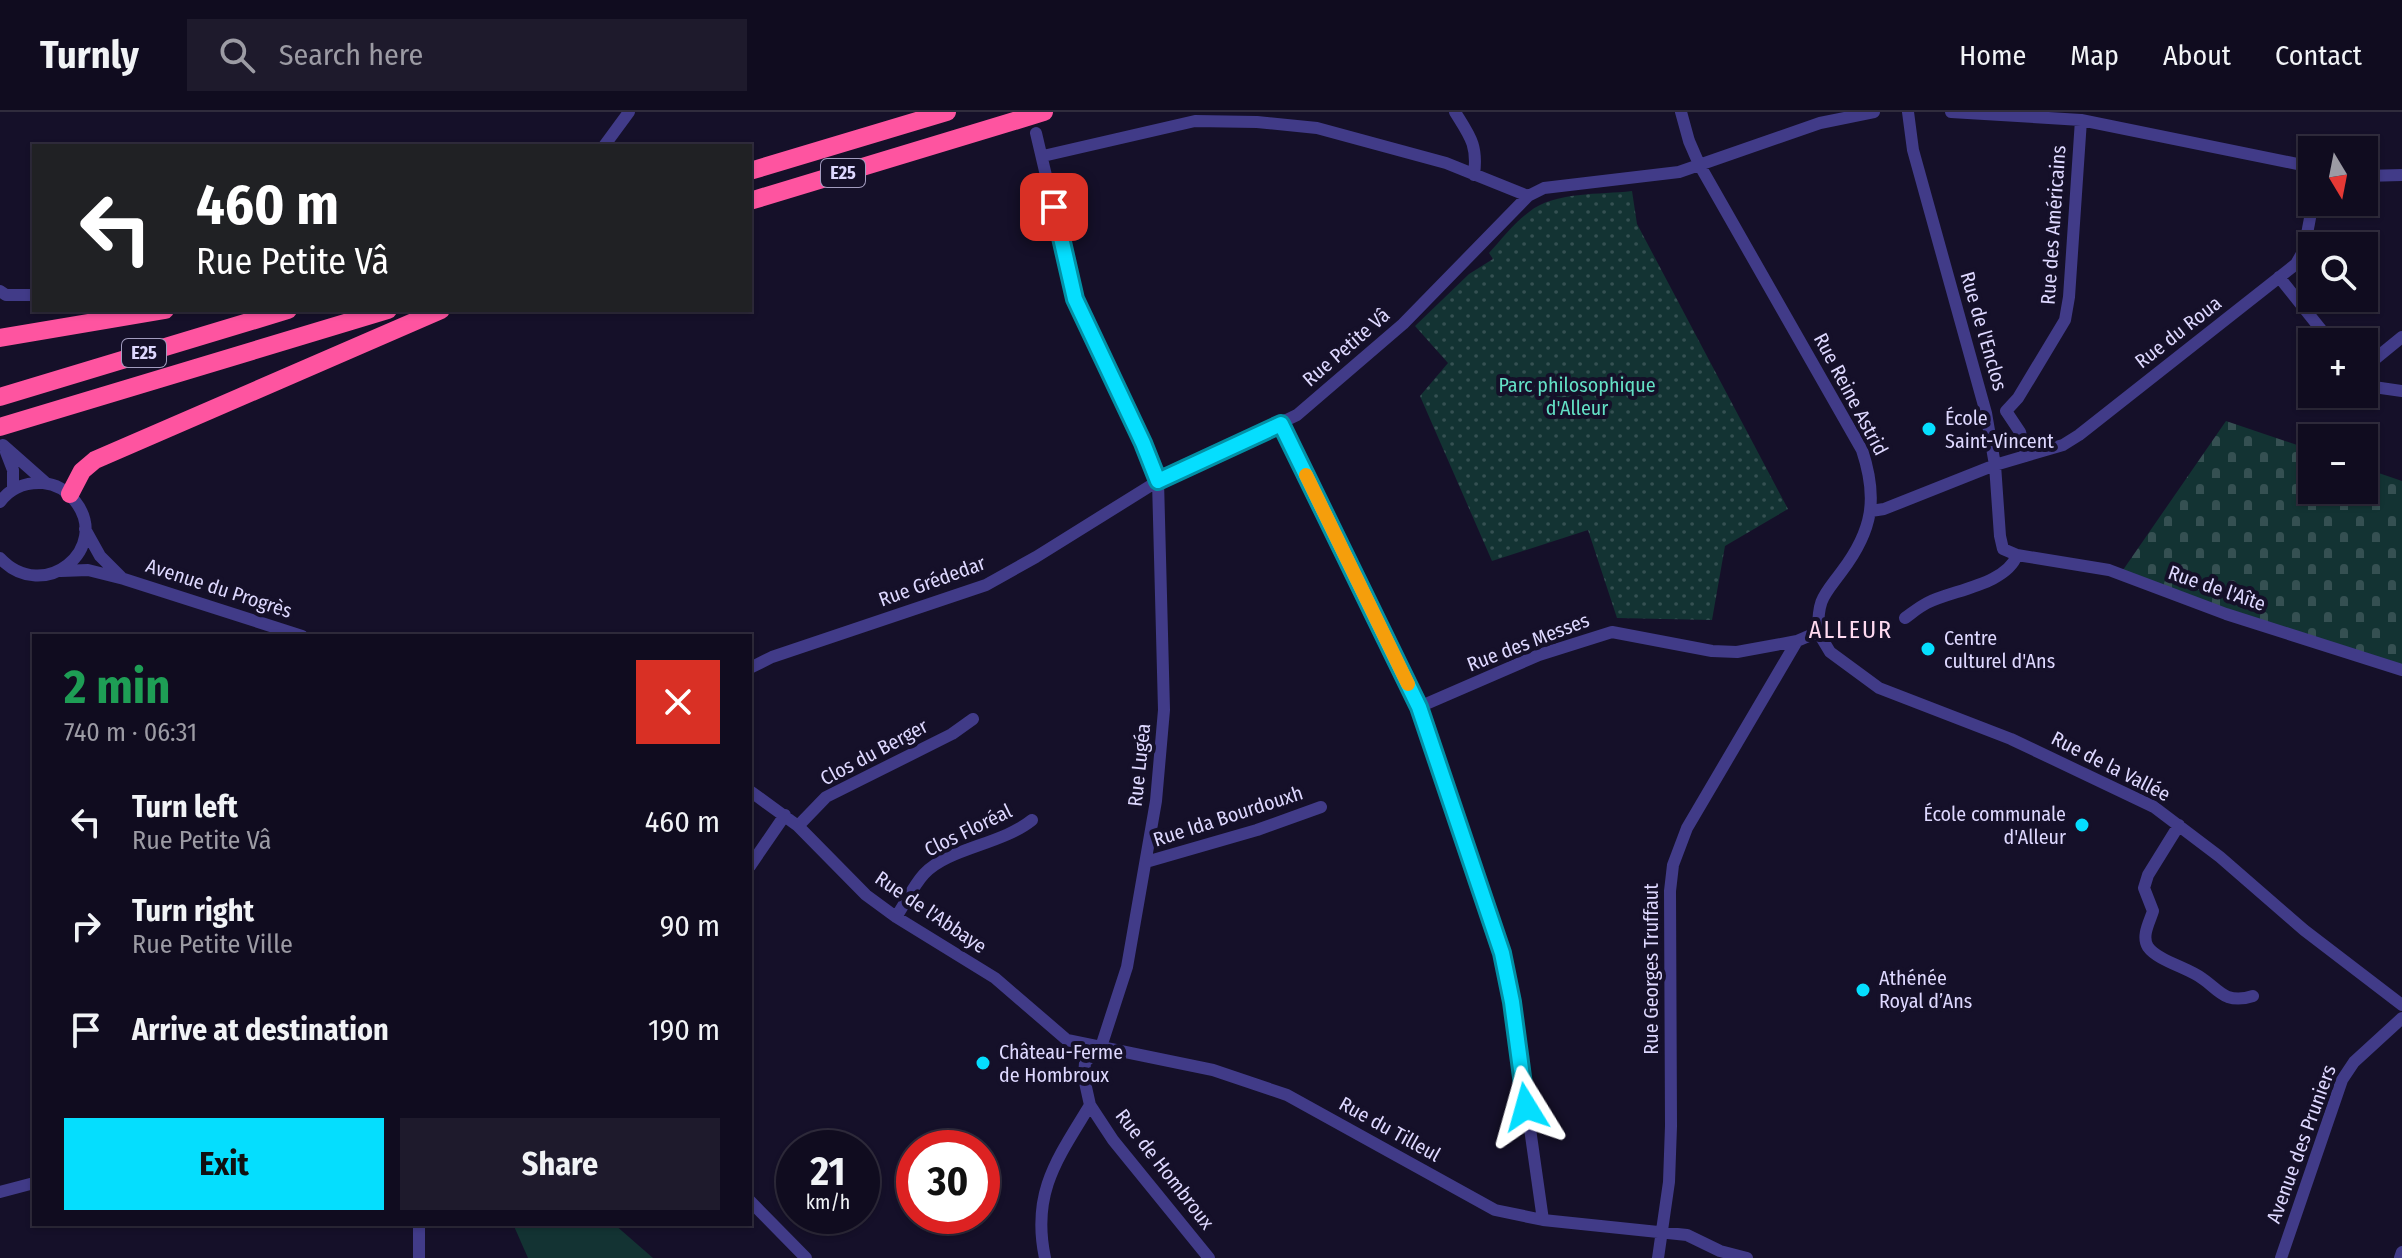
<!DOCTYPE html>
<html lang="en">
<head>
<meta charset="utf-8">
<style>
	body { margin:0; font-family:"Fira Sans Condensed",sans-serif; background:#1e1a2c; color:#f1f3f6; height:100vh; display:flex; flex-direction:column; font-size:30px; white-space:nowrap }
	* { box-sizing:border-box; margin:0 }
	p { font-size:26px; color:#9c9ba4 }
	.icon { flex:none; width:44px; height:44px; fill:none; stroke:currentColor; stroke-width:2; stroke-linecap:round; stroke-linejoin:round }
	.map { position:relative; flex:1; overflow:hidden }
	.drawer { position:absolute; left:32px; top:522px; width:720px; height:592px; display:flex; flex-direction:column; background:#100c1f; border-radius:0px; box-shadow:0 2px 6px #0004,0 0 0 2px #302c3d }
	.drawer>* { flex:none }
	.top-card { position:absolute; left:32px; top:32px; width:720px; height:168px; border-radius:0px; box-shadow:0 2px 6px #0004,0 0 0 2px #302c3d; background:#202124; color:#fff; overflow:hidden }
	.needle { width:52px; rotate:170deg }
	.fabs { position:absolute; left:2298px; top:24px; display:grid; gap:16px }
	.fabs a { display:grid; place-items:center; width:80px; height:80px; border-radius:0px; background:#100c1f; box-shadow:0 2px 6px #0004,0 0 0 2px #302c3d; font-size:40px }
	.speed { position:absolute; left:776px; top:1018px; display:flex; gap:16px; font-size:40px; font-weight:700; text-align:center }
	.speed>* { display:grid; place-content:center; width:104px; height:104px; border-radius:50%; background:#100c1f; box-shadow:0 2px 6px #0004,0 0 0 2px #302c3d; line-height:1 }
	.speed small { font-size:20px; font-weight:400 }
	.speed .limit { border:12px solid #d22; background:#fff; color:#111 }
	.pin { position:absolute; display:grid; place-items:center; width:68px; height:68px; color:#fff; margin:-34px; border-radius:16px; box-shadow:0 4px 12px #0006 }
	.me { position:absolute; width:88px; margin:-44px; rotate:352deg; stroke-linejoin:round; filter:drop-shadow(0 0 6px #0008) }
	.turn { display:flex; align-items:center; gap:28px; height:168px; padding:0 32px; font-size:36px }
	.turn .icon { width:104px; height:104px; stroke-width:2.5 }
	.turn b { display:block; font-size:56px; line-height:68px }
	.round { display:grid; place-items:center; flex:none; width:84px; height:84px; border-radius:0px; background:#1e1a2c }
	.headline { display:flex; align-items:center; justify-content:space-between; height:136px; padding:0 32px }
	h1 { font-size:48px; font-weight:700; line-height:60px; color:#1e9e55 }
	.action { display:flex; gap:16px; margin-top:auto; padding:16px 32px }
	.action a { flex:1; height:92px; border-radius:0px; background:#05defe; color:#111; font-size:32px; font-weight:700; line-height:92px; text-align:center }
	.action a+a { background:#1e1a2c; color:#f1f3f6 }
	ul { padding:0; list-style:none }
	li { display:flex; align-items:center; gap:24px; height:104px; padding:0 32px }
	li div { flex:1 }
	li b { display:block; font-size:30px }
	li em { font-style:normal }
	header { display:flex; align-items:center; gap:48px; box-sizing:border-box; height:112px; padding:0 40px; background:#100c1f; border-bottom:2px solid #302c3d }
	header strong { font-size:38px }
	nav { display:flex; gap:44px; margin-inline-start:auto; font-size:28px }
	.search { width:560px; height:72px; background:#1e1a2c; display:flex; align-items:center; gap:20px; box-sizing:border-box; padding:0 28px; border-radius:0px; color:#9c9ba4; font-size:30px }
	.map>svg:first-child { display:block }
	.grass { fill:#133333 }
	.cemetery { fill:url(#cemetery-stones) }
	.park { fill:url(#park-dots) }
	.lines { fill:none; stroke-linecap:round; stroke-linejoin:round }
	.minor { stroke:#413b88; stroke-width:12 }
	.highway { stroke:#fe54a0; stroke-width:18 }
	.route-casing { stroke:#0390a5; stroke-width:20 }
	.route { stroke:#05defe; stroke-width:14 }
	.slow { stroke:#f59e0b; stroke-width:14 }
	.poi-dot { fill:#05defe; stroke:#151029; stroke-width:3 }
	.labels { text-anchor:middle; stroke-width:8; stroke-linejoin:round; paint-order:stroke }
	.shield { fill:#151029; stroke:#a29cbf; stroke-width:2 }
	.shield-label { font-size:18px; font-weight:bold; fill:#ded8ff }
	.street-label { font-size:20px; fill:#ded8ff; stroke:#151029 }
	.park-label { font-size:20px; fill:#63e0c5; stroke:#151029 }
	.poi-label { font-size:20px; fill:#ded8ff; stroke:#151029; text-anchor:start }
	.quarter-label { font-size:24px; letter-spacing:2px; fill:#ffdaf0; stroke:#151029 }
</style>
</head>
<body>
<header>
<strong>Turnly</strong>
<div class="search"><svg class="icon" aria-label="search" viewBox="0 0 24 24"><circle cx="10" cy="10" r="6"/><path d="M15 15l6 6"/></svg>Search here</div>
<nav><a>Home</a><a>Map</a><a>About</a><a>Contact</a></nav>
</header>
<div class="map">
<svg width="2402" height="1146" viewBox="0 0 2402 1146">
	<defs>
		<pattern id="cemetery-stones" width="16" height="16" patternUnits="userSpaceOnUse" patternTransform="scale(2)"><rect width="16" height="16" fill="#133333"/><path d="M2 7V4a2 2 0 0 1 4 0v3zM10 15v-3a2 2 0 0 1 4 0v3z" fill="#355052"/></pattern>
		<pattern id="park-dots" width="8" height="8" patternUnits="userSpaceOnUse" patternTransform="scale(2)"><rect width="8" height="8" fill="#133333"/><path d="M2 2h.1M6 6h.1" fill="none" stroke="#355052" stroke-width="1.8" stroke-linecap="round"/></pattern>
	</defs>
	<rect width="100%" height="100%" fill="#151029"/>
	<path class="grass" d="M513,1112H614L653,1146H528Z"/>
	<path class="cemetery" d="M2226,309L2312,338V378H2364V356L2402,369V555L2226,502L2123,458Z"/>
	<path class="park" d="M1632,79L1637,112L1788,397L1725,434L1712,508L1617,506L1588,418L1492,449L1420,284L1448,251L1415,214L1469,162L1493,147L1489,141C1502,127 1514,111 1529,100C1555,79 1600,83 1632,79Z"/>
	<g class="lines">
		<path class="minor" d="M1455,0C1470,24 1478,33 1474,63
			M1908,0L1913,38L1986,301L1995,353L2000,424L2003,437L2017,443L2109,458L2226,502L2402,558
			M1951,0L2081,8L2312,55
			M1036,21L1075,187L1143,331L1158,369L1164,598L1156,689L1127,855L1101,935
			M604,34L629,0
			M1043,44L1195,9L1257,10L1317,16L1446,51L1528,84
			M2364,64L2402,63
			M2279,165L2331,230
			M0,179L6,183H34
			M2364,256L2402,225
			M2364,270L2367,274L2402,279
			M2006,299L2018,286L2065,208L2069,185L2081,8
			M2006,299L2020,320L2026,344
			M1281,312L1419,595L1502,841L1512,890L1543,1108
			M3,333L46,371
			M6,340L13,358V377
			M0,390C10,376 26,370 43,371C56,372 67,379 75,389C112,436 44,493 0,446
			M1871,399L1884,397L1995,353L2063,333L2079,323L2296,152L2304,138L2313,90
			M85,417L100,444L121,465
			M61,459L88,458L124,467L302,524
			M1905,506C1912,501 1919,495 1927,491C1952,478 2006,473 2017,443
			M1818,520L1830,540L1879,576L2011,627L2154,695L2220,745L2304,818L2402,893
			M750,556L772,545L986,473L1036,445L1158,369L1297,303L1403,212L1528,84L1544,76L1679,60L1820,11L1874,0
			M1419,595L1539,543L1612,520L1712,539L1737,540L1797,529L1818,520C1818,486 1823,485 1842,459C1873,418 1878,386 1862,338L1699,52L1689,29L1681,0
			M750,679L798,714L866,783L896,805L995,866L1067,928L1213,958L1287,983L1495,1098L1543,1108L1687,1123L1720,1139L1747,1146
			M2179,713L2148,763L2144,776L2153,799C2150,809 2141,824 2148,835C2158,849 2189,856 2203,867C2212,873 2218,881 2228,885C2237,888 2244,887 2253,884
			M798,714L826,685L952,622L973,607
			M1146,750L1257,718L1321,695
			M750,754L785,703
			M896,805C905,792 913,774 924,762C948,736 1001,733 1032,708
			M1101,935L1085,950L1084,966L1090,993L1113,1028L1209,1146
			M0,1080L34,1071
			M750,1089L806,1146
			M419,1146V1112
			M1045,1146C1031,1080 1058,1046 1090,993
			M1658,1146L1669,1070L1671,1014L1670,779L1673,753L1687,716L1797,529
			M2281,1146L2342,968L2354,950L2402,906
			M2400,1146L2402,1140"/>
		<path class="highway" d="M750,59L947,0
			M750,89L1044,0
			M0,226L165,198
			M0,285L288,198
			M0,315L388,198
			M70,382L82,359L95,348L441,198"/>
	</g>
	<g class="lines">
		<defs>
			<path id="route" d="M1054,95L1075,187L1143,331L1158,369L1281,312L1419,595L1502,841L1512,890L1526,995"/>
		</defs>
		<use href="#route" class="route-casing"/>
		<use href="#route" class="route"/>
		<path class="slow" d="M1306,363L1408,572"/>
	</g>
	<g class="poi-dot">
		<circle cx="1929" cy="317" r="8"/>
		<circle cx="1928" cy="537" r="8"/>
		<circle cx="2082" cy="713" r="8"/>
		<circle cx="1863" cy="878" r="8"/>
		<circle cx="983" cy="951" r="8"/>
	</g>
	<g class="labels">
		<g class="shield">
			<rect x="821" y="47" width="44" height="28" rx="6"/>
			<rect x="122" y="227" width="44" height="28" rx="6"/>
		</g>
		<g class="shield-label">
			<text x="843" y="67">E25</text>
			<text x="144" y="247">E25</text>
		</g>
		<g class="street-label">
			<text transform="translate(2053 113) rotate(-86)" y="7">Rue des Américains</text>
			<text transform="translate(1984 219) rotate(74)" y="7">Rue de l'Enclos</text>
			<text transform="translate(2178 220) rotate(-38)" y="7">Rue du Roua</text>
			<text transform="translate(1346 235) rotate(-41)" y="7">Rue Petite Vâ</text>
			<text transform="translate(1851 282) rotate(62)" y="7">Rue Reine Astrid</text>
			<text transform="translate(932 469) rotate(-20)" y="7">Rue Grédedar</text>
			<text transform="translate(219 476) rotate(18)" y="7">Avenue du Progrès</text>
			<text transform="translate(2217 476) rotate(19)" y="7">Rue de l'Aîte</text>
			<text transform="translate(1528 530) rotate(-21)" y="7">Rue des Messes</text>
			<text transform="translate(874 640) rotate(-28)" y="7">Clos du Berger</text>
			<text transform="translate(1139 653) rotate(-84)" y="7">Rue Lugéa</text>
			<text transform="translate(2111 654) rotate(27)" y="7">Rue de la Vallée</text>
			<text transform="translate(1228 704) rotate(-18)" y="7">Rue Ida Bourdouxh</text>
			<text transform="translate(968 718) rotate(-26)" y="7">Clos Floréal</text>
			<text transform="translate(931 800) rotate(34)" y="7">Rue de l'Abbaye</text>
			<text transform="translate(1651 857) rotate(-90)" y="7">Rue Georges Truffaut</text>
			<text transform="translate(1390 1017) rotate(29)" y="7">Rue du Tilleul</text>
			<text transform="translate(2301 1032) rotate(-70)" y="7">Avenue des Pruniers</text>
			<text transform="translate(1165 1057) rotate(52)" y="7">Rue de Hombroux</text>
		</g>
		<g class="park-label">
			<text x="1577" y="280">Parc philosophique<tspan x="1577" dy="23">d'Alleur</tspan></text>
		</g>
		<g class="poi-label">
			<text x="1945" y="313">École<tspan x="1945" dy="23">Saint-Vincent</tspan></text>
			<text x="1944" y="533">Centre<tspan x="1944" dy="23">culturel d'Ans</tspan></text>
			<text x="2066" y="709" text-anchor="end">École communale<tspan x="2066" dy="23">d'Alleur</tspan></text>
			<text x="1879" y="873">Athénée<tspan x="1879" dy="23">Royal d’Ans</tspan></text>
			<text x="999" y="947">Château-Ferme<tspan x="999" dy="23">de Hombroux</tspan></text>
		</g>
		<g class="quarter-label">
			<text x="1851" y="526">ALLEUR</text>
		</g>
	</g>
</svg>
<div class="fabs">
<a><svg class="needle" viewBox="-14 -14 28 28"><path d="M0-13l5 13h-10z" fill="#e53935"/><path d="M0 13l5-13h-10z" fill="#9c9ba4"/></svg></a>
<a><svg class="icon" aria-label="search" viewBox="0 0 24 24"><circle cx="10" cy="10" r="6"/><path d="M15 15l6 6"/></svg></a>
<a>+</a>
<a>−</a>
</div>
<div class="speed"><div>21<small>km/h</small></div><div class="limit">30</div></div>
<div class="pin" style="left:1054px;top:95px;background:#d93025"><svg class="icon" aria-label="arrive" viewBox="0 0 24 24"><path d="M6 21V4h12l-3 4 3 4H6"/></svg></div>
<svg class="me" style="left:1526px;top:995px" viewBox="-20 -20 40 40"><path d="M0-17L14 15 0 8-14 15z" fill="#05defe" stroke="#fff" stroke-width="4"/></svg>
<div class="top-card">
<div class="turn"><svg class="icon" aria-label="left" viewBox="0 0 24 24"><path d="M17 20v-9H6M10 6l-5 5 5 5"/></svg><div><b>460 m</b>Rue Petite Vâ</div></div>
</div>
<section class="drawer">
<div class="headline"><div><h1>2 min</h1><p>740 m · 06:31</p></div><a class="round" style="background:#d93025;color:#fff"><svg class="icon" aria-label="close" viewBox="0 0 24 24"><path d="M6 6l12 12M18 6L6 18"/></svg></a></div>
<ul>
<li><svg class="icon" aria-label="left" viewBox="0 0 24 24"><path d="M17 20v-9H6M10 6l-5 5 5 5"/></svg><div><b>Turn left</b><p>Rue Petite Vâ</p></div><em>460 m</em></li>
<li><svg class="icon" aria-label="right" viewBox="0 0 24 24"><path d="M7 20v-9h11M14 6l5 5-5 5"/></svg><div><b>Turn right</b><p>Rue Petite Ville</p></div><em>90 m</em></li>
<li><svg class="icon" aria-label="arrive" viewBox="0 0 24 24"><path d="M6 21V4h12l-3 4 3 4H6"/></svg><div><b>Arrive at destination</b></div><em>190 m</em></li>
</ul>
<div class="action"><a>Exit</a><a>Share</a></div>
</section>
</div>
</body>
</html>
